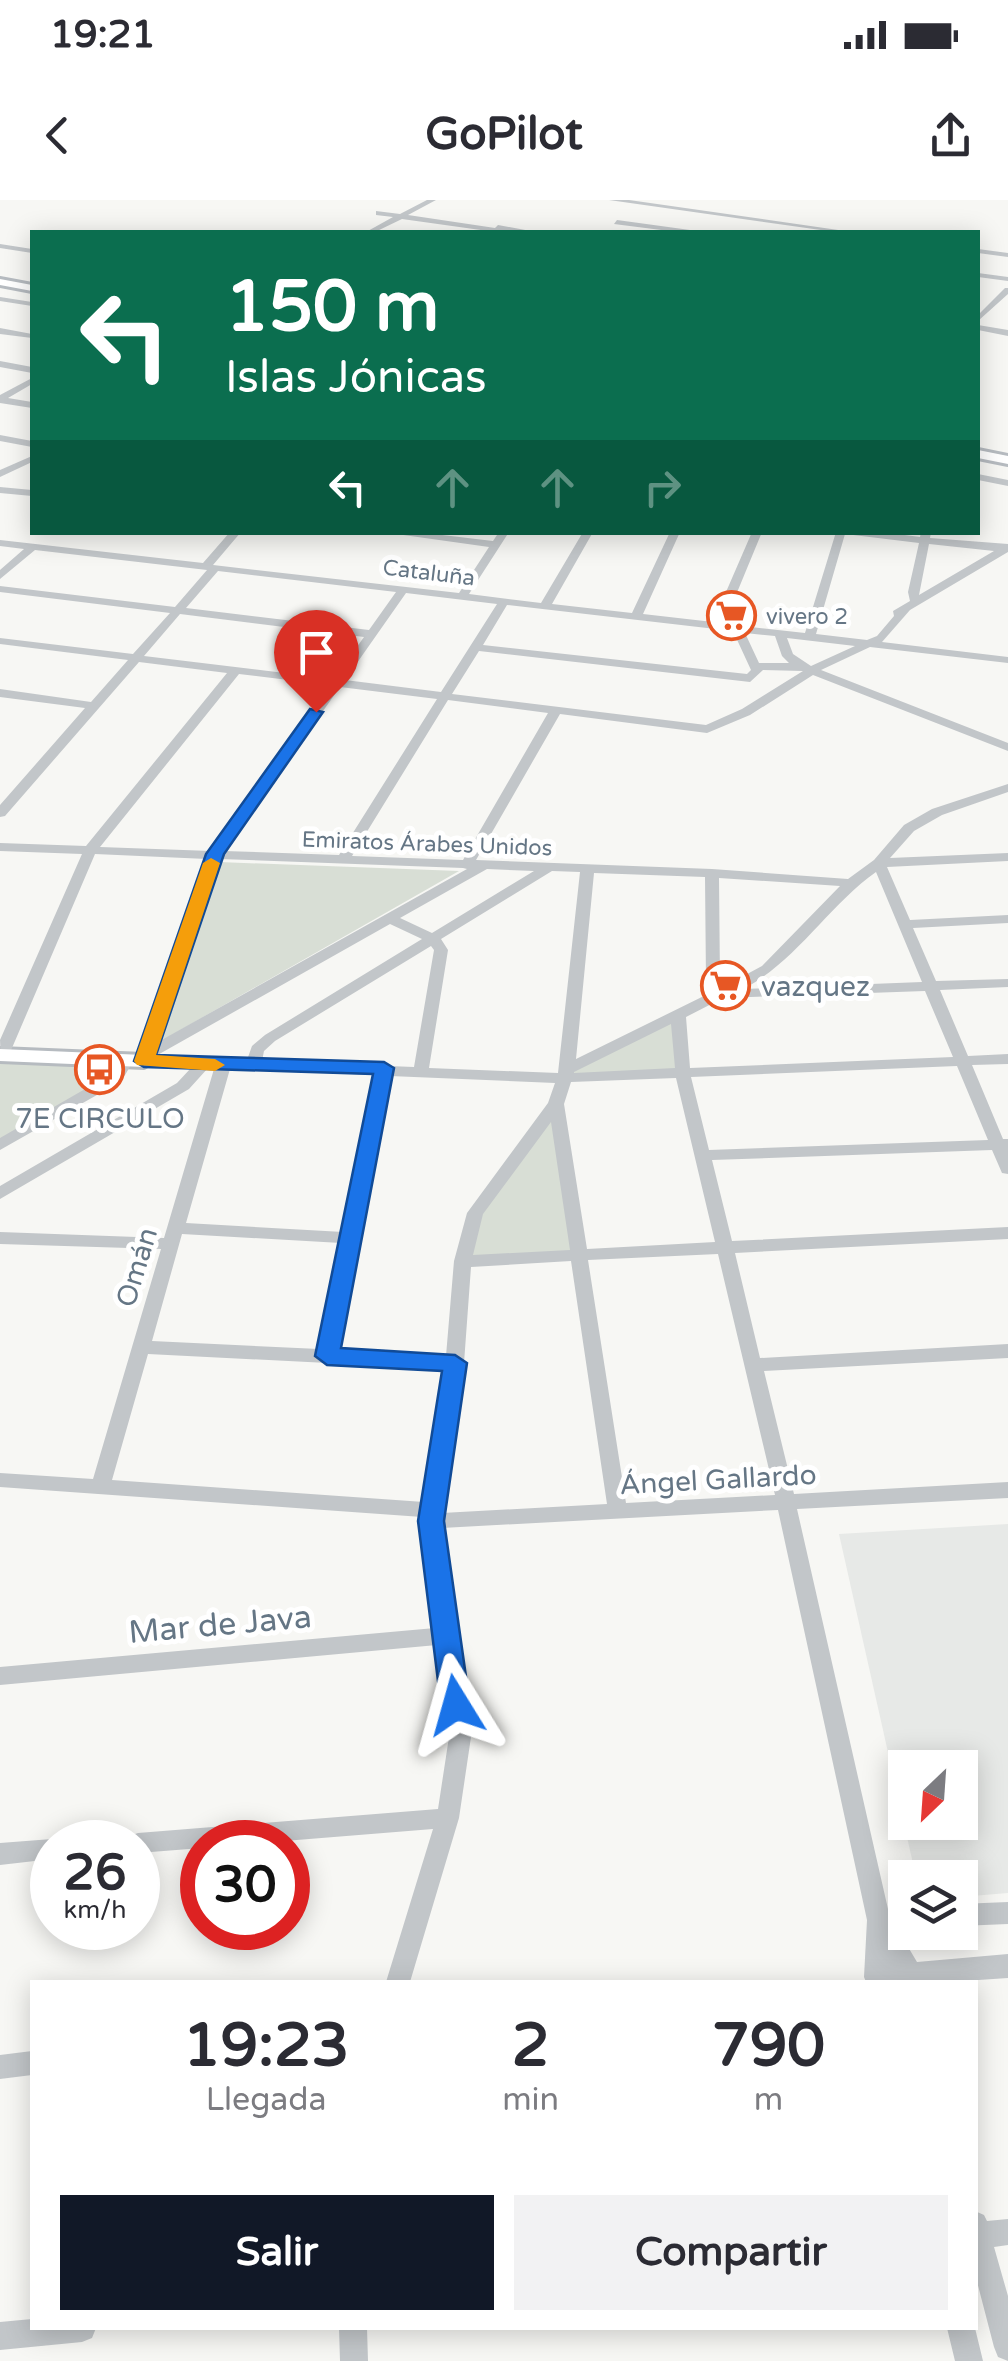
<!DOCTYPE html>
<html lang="es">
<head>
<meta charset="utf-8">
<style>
	body { margin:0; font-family:"Varela Round",sans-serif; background:#f2f2f3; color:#2b2b33; height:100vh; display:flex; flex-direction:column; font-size:38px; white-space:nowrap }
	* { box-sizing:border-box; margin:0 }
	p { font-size:32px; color:#7c7c81 }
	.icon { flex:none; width:55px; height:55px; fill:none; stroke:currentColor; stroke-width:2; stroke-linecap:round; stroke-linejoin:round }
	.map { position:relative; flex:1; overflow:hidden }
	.drawer { position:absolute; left:30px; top:1780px; width:948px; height:350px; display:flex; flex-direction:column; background:#fff; border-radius:0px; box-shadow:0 5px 25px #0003 }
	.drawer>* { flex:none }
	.banner { position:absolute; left:30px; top:30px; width:950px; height:305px; border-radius:0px; box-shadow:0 5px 25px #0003; background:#0b6e4f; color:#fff; overflow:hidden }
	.needle { width:65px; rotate:205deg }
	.buttons { position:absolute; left:888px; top:1550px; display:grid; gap:20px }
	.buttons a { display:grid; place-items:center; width:90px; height:90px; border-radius:0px; background:#fff; box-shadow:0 5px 25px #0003; font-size:50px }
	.speed { position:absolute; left:30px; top:1620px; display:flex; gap:20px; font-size:50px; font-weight:700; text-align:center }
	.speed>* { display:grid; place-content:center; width:130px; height:130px; border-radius:50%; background:#fff; box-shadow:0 5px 25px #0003; line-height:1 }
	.speed small { font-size:25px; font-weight:400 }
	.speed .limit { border:15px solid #d22; background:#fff; color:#111 }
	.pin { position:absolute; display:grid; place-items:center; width:85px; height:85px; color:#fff; margin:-102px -42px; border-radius:50% 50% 50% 0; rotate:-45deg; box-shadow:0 0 10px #0007 }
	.pin .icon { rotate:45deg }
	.me { position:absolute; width:110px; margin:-55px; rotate:352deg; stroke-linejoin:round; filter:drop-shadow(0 0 8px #0008) }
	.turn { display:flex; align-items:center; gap:35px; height:210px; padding:0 30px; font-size:45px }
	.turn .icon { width:130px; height:130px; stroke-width:2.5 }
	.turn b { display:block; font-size:70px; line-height:85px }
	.lanes { display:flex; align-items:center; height:95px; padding:0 30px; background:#0003; justify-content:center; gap:50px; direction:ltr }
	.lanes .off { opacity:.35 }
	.eta { display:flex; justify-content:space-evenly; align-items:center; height:170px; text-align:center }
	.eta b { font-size:60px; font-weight:700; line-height:70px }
	.action { display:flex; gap:20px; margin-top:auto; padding:20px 30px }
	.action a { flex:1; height:115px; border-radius:0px; background:#111827; color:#fff; font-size:40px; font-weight:700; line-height:115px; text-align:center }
	.action a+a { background:#f2f2f3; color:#2b2b33 }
	.status { display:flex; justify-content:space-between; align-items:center; height:70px; padding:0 50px; background:#fff; direction:ltr }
	.status svg { height:28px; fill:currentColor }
	header { display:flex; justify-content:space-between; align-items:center; height:130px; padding:0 30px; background:#fff; font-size:45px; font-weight:700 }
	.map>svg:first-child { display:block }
	.built { fill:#e7e9e7; fill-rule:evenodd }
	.green { fill:#d8ded5 }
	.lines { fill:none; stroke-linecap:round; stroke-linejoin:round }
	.secondary-casing { stroke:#b6bbc0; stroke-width:6 }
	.street { fill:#c2c6c9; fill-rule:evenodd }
	.secondary { fill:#fff; fill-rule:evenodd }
	.route { fill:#1a73e8; stroke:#114b97; stroke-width:2.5 }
	.slow { fill:#f59e0b }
	.labels { text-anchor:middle; stroke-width:10; stroke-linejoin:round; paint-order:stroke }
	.far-street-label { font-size:22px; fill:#657685; stroke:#fff }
	.far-poi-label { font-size:22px; fill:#657685; stroke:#fff; text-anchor:start }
	.poi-label { font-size:28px; fill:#657685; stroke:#fff; text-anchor:start }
	.street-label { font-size:28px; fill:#657685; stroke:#fff }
	.near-street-label { font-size:32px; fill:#657685; stroke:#fff }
</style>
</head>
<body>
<div class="status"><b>19:21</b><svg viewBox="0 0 49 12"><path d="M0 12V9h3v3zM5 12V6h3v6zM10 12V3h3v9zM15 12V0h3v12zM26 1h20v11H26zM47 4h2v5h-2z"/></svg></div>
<header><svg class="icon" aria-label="back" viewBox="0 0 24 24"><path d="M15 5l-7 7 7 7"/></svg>GoPilot<svg class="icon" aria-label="share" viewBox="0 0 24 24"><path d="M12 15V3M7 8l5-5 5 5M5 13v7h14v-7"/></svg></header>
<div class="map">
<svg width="1008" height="2161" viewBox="0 0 1008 2161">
	<rect width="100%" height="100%" fill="#f7f7f4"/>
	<path class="built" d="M1008,1324V1693L960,1697V1678L916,1677L839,1334ZM905,1568H960V1622H905Z"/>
	<path class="green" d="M219,662L459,671L161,841Z
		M676,816L682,874L562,877Z
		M0,859L123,861L118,872L0,942Z
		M555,907L579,1052L464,1060L473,1022Z"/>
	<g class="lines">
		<defs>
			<path id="secondary" d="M0,79L32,85V91L0,85Z
				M978,250L1008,256V264L978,258Z
				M0,849L144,855L154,861L144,867L0,861Z"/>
		</defs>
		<use href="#secondary" class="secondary-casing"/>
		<path class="street" d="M427,0H436L408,15L495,28L498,25L536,32H495L402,19L375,32H366L393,17L376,15V11L400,14Z
			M609,0H629L852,32H835Z
			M617,20L690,30L694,32H677L614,24Z
			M0,44L32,49V53L0,48Z
			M978,49L1008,53V57L978,53Z
			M978,73L1008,77V81L978,77Z
			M1005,88H1008V94L978,121V115Z
			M0,97L32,102V106L0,101Z
			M978,125L1008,130V136L978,130Z
			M0,128L32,134V138L0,134Z
			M0,161L32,167V173L0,167Z
			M32,178V184L8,198L32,202V208L0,203V195Z
			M0,235L32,241V247L0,241Z
			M32,256V262L0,277V270Z
			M978,274L1008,280V286L978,280Z
			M0,287L32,290V296L0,293Z
			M230,332H241L213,365L459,393L489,347L382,332H417L493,341L499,332H509L469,394L541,403L583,332H593L552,404L632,413L670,332H680L643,414L713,422L752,332H762L724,424L805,433L836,332H882L920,337L921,332H931L930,338L1008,344V352L910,410L882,442L1008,457V463L870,447L821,470L1008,543V551L813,475L750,515L707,533L560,514L476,660L712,669L848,679L874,660L904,625L932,609L1008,584V592L942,615L914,631L890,658L1008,653V661L887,667L910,720L1008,715V723L913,728L936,781L1008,779V787L940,790L968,856L1008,854V864L972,865L1003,939H1008V974L1002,973L992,950L712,960L732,1041L1008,1027V1039L735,1053L760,1158L1008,1144V1158L764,1171L794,1294L1008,1282V1298L797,1309L888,1709L905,1708V1730H898L917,1762L1008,1754V1778L949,1782H866L864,1777L867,1720L778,1310L442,1328L471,1537L459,1618L410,1782H386L433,1629L272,1642H202V1648L138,1653V1642H127L130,1636L138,1633L438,1609L449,1537L437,1445L0,1485V1467L435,1428L422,1317L0,1287V1273L93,1279L161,1049L0,1044V1032L164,1038L214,869L208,868L189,889L0,999V986L177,883L191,868L144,866L136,861L207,659L95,654L9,855L1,860L0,840L82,654L0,651V643L86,646L227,473L139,462L5,616L0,617V605L85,508L0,497V489L91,502L128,460L0,444V438L133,454L170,413L0,392V386L175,407L207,370L35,350L0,379V370L24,349L0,346V340L203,363ZM845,334L919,343L908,392L910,401L893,411L894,416L877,436L867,440L816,434ZM929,344L994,351L919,395ZM218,371L396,392L369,430L186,408ZM406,393L497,404L441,492L345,480ZM507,405L733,431L751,470L747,474L483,445ZM180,414L364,437L334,479L144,456ZM745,433L775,436L782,456L789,463H759ZM787,438L855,446L811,466L793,454ZM479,451L750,482L763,470L803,471L742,509L706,525L452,494ZM239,474L329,485L211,651L100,647ZM340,487L437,499L339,655L224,651ZM448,500L548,513L463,660L352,656ZM220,659L463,668L467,669L158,842ZM487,669L534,671L432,733L400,718ZM552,671L580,672L558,873L429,868L448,750L441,739ZM876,672L922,782L743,789C796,762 828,706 876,672ZM594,673L705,677L706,782L712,792L576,859ZM719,678L840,686L762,766L723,787L720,782ZM390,724L422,739L265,835L252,846L247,860L154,857ZM431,746L434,750L414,867L262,861L264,851L275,841ZM925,791L953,857L690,868L686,817L723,798ZM671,824L675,868L574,873V872ZM957,866L988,940L709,950L691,877ZM230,869L375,875L343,1032L186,1023ZM390,876L555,883L548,903L467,1013L454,1061L446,1156L337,1150ZM676,878L715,1042L587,1049L564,904L571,882ZM551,922L570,1050L473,1055L483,1014ZM182,1034L341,1043L319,1149L152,1141ZM718,1054L775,1295L626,1303L588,1060ZM571,1061L607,1304L442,1313L464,1163L471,1067ZM148,1154L445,1169L424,1302L112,1280Z
			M126,855L134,860L125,875L111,887L0,950V938L99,881L114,869L121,857Z
			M52,1639L61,1642H52V1659L0,1665V1643Z
			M1008,1702V1724L960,1726V1704Z
			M32,1851V1875L0,1879V1855Z
			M975,2011L984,2015L987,2021L1008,2019V2045L994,2047L1008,2096V2161L998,2157L994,2147L975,2074Z
			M32,2119V2128H96L92,2138L82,2142L0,2150V2122Z
			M339,2128H367L368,2161H340Z
			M947,2128H975L983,2161H955Z"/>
		<use href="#secondary" class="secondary"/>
	</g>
	<path class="route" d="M310,509L323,512L224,654L156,855L384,862L394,868L341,1148L455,1155L467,1163L444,1321L470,1505L465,1513L456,1517L446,1513L441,1505L418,1321L442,1171L327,1165L315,1156L373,874L144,867L134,861L206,654Z"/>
	<path class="slow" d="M211,658L220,663L156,855L215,859L225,865L215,871L137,865L134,861L203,663Z"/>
	<defs>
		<symbol id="supermarket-ring" viewBox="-11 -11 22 22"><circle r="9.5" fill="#fff" stroke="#e75724" stroke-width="1.5"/><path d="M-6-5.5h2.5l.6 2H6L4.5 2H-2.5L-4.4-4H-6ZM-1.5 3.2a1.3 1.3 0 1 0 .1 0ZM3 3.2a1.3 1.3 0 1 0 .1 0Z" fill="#e75724"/></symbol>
		<symbol id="bus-ring" viewBox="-11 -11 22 22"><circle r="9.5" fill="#fff" stroke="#e75724" stroke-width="1.5"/><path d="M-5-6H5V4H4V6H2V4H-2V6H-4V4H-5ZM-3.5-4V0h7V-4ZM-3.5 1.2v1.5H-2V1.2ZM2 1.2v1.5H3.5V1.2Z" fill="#e75724"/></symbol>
	</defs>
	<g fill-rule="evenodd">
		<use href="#supermarket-ring" x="704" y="388" width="55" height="55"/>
		<use href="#supermarket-ring" x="698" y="758" width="55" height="55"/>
		<use href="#bus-ring" x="72" y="842" width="55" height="55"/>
	</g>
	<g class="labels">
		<g class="far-street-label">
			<text transform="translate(429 372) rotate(7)" y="8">Cataluña</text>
			<text transform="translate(427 643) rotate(2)" y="8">Emiratos Árabes Unidos</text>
		</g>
		<g class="far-poi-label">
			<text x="766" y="424">vivero 2</text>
		</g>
		<g class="poi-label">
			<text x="761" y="796">vazquez</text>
			<text x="100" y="928" text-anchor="middle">7E CIRCULO</text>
		</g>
		<g class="street-label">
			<text transform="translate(136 1067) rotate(-73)" y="10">Omán</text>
			<text transform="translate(718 1279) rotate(-3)" y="10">Ángel Gallardo</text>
		</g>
		<g class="near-street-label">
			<text transform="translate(220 1424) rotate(-5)" y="11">Mar de Java</text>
		</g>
	</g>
</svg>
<div class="buttons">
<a><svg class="needle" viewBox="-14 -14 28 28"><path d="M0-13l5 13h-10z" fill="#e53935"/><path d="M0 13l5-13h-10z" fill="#7c7c81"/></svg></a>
<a><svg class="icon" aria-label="layers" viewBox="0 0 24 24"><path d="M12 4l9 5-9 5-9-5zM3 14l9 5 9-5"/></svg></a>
</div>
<div class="speed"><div>26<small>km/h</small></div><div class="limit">30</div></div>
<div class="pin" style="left:316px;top:512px;background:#d93025"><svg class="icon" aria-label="arrive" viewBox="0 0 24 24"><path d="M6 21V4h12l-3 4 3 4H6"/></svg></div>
<svg class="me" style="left:456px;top:1505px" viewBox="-20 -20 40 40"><path d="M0-17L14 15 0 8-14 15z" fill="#1a73e8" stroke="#fff" stroke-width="4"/></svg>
<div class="banner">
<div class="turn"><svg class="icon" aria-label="left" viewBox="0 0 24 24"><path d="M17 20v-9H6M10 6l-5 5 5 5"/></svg><div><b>150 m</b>Islas Jónicas</div></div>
<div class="lanes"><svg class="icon" aria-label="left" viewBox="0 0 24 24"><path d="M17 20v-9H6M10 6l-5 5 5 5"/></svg><svg class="icon off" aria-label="ahead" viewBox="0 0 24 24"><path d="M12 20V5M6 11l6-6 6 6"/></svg><svg class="icon off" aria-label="ahead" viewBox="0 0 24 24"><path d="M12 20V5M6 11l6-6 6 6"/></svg><svg class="icon off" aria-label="right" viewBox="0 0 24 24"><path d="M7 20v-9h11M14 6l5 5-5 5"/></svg></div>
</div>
<section class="drawer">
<div class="eta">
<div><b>19:23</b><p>Llegada</p></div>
<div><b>2</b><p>min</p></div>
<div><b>790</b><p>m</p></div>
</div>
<div class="action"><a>Salir</a><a>Compartir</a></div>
</section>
</div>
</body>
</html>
